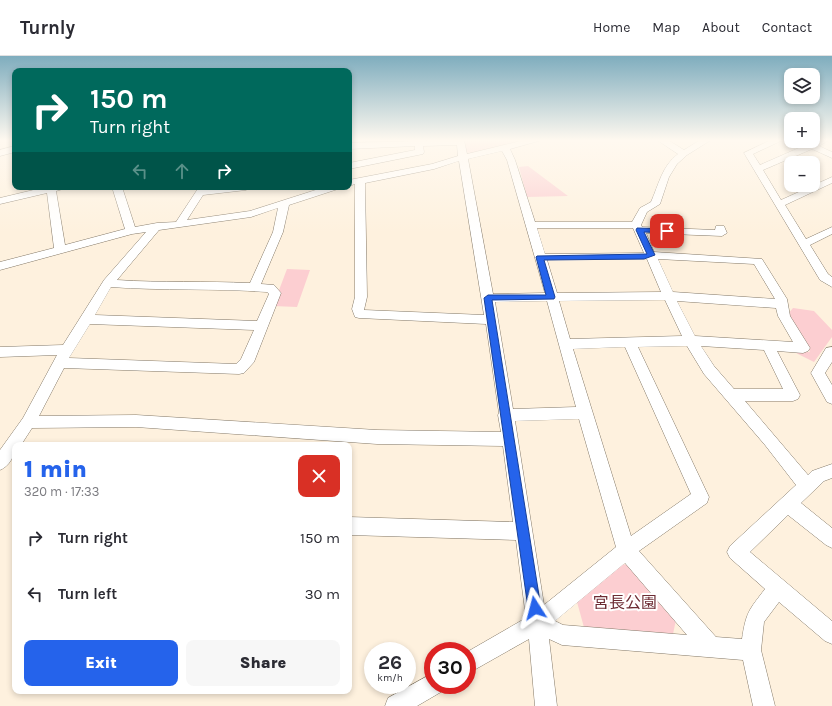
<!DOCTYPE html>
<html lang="en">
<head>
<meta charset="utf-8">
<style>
	body { margin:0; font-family:Karla,"Noto Sans JP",sans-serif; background:#f7f7f7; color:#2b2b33; height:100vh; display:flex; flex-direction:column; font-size:15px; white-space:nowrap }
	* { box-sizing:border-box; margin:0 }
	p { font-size:13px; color:#7c7c81 }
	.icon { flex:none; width:22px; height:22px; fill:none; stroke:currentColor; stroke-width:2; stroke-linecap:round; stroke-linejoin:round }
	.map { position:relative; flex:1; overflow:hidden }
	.sheet { position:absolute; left:12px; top:386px; width:340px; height:252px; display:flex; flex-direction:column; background:#fff; border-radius:8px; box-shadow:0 2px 6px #0003 }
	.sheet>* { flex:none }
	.banner { position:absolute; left:12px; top:12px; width:340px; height:122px; border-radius:8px; box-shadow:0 2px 6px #0003; background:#00695c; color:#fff; overflow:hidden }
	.buttons { position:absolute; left:784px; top:12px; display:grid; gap:8px }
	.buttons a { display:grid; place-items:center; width:36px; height:36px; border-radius:8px; background:#fff; box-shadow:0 2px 6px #0003; font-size:20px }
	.speed { position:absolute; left:364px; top:586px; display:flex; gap:8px; font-size:20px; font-weight:700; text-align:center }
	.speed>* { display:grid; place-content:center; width:52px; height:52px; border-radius:50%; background:#fff; box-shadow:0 2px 6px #0003; line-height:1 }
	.speed small { font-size:10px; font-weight:400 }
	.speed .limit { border:6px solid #d22; background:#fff; color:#111 }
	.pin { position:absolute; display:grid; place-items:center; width:34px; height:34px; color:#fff; margin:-17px; border-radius:8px; box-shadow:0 2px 6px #0006 }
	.me { position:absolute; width:44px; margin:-22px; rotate:351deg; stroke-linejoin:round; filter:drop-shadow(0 0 3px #0008) }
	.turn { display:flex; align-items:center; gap:14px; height:84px; padding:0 12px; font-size:18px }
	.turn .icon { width:52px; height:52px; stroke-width:2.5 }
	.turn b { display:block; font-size:28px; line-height:34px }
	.lanes { display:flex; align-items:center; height:38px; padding:0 12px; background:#0003; justify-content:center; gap:20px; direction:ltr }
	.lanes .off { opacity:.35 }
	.round { display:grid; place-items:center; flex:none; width:42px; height:42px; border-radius:8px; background:#f7f7f7 }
	.head { display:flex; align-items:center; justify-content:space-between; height:68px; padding:0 12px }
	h1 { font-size:24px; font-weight:800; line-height:30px; color:#2563eb }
	.primary-button { display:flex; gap:8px; margin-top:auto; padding:8px 12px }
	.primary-button a { flex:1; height:46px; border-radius:8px; background:#2563eb; color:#fff; font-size:16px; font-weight:800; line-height:46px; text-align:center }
	.primary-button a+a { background:#f7f7f7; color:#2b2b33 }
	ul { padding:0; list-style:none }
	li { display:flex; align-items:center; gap:12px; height:56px; padding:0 12px }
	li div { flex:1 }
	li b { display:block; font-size:15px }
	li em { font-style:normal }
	header { display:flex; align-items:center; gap:24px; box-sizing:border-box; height:56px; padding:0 20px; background:#fff; border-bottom:1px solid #e1e1e2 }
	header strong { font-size:19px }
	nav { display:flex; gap:22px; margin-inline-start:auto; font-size:14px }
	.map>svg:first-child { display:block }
	.green { fill:#fcced1 }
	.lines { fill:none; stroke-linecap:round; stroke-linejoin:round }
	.street-casing { stroke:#847968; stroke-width:1 }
	.street { fill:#fff; fill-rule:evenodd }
	.route { fill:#2563eb; stroke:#184099 }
	.labels { text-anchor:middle; stroke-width:4; stroke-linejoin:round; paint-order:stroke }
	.near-park-label { font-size:16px; fill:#6d2c34; stroke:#fff }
</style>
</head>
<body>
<header>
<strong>Turnly</strong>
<nav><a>Home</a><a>Map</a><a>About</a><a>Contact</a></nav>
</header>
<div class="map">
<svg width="832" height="650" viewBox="0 0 832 650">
	<rect width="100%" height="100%" fill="#fef1de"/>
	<path class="green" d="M464,85H528L471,97L465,96Z
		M528,110L568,140L527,141L519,111Z
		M287,213L310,214L297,251L273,250Z
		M793,252L814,255L832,274V281L814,306L790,294L810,296L788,258Z
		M622,508L634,510L677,559L673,578L585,575L577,546Z"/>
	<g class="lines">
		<defs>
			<path id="street" d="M464,84L467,98L525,84H542L510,93L515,104L535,166H632L640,152L651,146C659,128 662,110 678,98L657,84H668L684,94L700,84H711L687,99L677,108L669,121L660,148L647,156L641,169L642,171L715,174L716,170H724L727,177L722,180L646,177L654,196L762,203L787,243L790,260L810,292L808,295L803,297L777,295L800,339L798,343L793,345H745L808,419L812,415L832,408V422L824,425L801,447L832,472V492L826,489L788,459L750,496L832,565V588L825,585L779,546L764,566L761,594L775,650H753L743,604L562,589L549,583L557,650H535L529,583L467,618V596L526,562L516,484L349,479V461L513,466L503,390L377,388L136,371L32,372L21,389H15C15,399 10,410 0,414V394L23,362L57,299L0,301V291L63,289L104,224L146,176L132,178L0,214V206L54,192L47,137L0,148V142L46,131H65L63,133L56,135L65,189L125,173L112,131H122L135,171L157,167L176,166L199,131H209L207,133L224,131H251L246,134L203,139L187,164L250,155L325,131H340L338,133L289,149L283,176L261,228L274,229L281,237L254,306L244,317L239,318L64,312L39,360L136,359L377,374L501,376L498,359L499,357L486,268L359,262L355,261L352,253L355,241V128L349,130V124L432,108L458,100L457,89L423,90L424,96L423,98L349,113V107L415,94V90L349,93V87ZM502,95L507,104L545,237L493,238L468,103ZM459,105L484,259L364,254L367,241L365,127L434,113ZM278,152L273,176L250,227C206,225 161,227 117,224L159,174L251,161ZM537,172H633L644,197L545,198ZM647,203L661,236L557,237L547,204ZM658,203L754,208L775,243L673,236ZM111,231C163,235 215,232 267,236L269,238L257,265L95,259ZM665,244L682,280L570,283L559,245ZM547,245L576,351L513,353L495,246ZM677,245L776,252L778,260L793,286L695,280ZM90,268L254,274L241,303L236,308L69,302ZM687,290L704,318L765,389L796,429L730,490L727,496L730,502L765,533C749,554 746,556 742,583L716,581L639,495L707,447L709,441L638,291ZM701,290L764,294L783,333H734L714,310ZM625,291L691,438L631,480L573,293ZM579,363L616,491L544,549L515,365ZM625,507L687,579L563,569L555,565Z
				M771,84H783L753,98L760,109L817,84H829L819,90L832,96V102L812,93L763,114L781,144L832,121V127L785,149L806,183L832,171V178L810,189L828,218L832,221V231L820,224L744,97Z
				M15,90V96L0,100V94Z
				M832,291V306L825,317L832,329V348L827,346L811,317L826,292Z
				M433,617V629H443L441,636L417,650H385L388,642Z"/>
		</defs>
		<use href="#street" class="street-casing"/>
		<use href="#street" class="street"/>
	</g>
	<linearGradient id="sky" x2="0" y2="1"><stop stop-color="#7fadbe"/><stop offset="0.48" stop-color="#fff9f0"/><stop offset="1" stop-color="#fff9f0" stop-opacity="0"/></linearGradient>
	<rect width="832" height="176" fill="url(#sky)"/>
	<path class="route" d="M637,172L667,173L670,175L667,177L644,176L655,199L644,203L544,204L555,241L554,243L492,244L541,552L539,556L535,558L530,556L528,552L484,242L488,239H546L536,201L537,200L647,198L636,174Z"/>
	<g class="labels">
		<g class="near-park-label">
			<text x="625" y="552">宮長公園</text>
		</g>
	</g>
</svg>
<div class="buttons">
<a><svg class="icon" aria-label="layers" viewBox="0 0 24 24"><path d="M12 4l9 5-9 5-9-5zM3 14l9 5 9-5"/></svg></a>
<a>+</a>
<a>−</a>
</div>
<div class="speed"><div>26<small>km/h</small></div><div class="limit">30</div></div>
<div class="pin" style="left:667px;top:175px;background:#d93025"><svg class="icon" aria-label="arrive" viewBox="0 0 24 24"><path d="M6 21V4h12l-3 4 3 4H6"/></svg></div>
<svg class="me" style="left:535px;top:552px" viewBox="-20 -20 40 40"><path d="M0-17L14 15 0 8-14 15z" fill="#2563eb" stroke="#fff" stroke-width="4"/></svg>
<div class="banner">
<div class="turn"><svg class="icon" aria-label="right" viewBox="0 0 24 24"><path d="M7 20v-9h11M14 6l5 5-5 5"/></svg><div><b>150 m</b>Turn right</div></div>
<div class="lanes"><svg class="icon off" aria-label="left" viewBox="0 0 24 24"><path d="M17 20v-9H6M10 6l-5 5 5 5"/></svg><svg class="icon off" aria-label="ahead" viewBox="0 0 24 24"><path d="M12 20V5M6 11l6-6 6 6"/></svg><svg class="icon" aria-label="right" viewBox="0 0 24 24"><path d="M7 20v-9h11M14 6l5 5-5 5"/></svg></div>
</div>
<section class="sheet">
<div class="head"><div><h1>1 min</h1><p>320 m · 17:33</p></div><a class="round" style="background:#d93025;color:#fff"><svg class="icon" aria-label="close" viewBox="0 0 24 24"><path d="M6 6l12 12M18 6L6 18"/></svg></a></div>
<ul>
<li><svg class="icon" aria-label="right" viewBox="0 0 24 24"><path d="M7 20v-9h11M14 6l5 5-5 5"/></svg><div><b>Turn right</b></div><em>150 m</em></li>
<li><svg class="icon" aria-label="left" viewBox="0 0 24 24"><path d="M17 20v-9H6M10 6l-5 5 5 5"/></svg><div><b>Turn left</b></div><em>30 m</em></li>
</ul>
<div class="primary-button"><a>Exit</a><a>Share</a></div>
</section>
</div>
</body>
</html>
